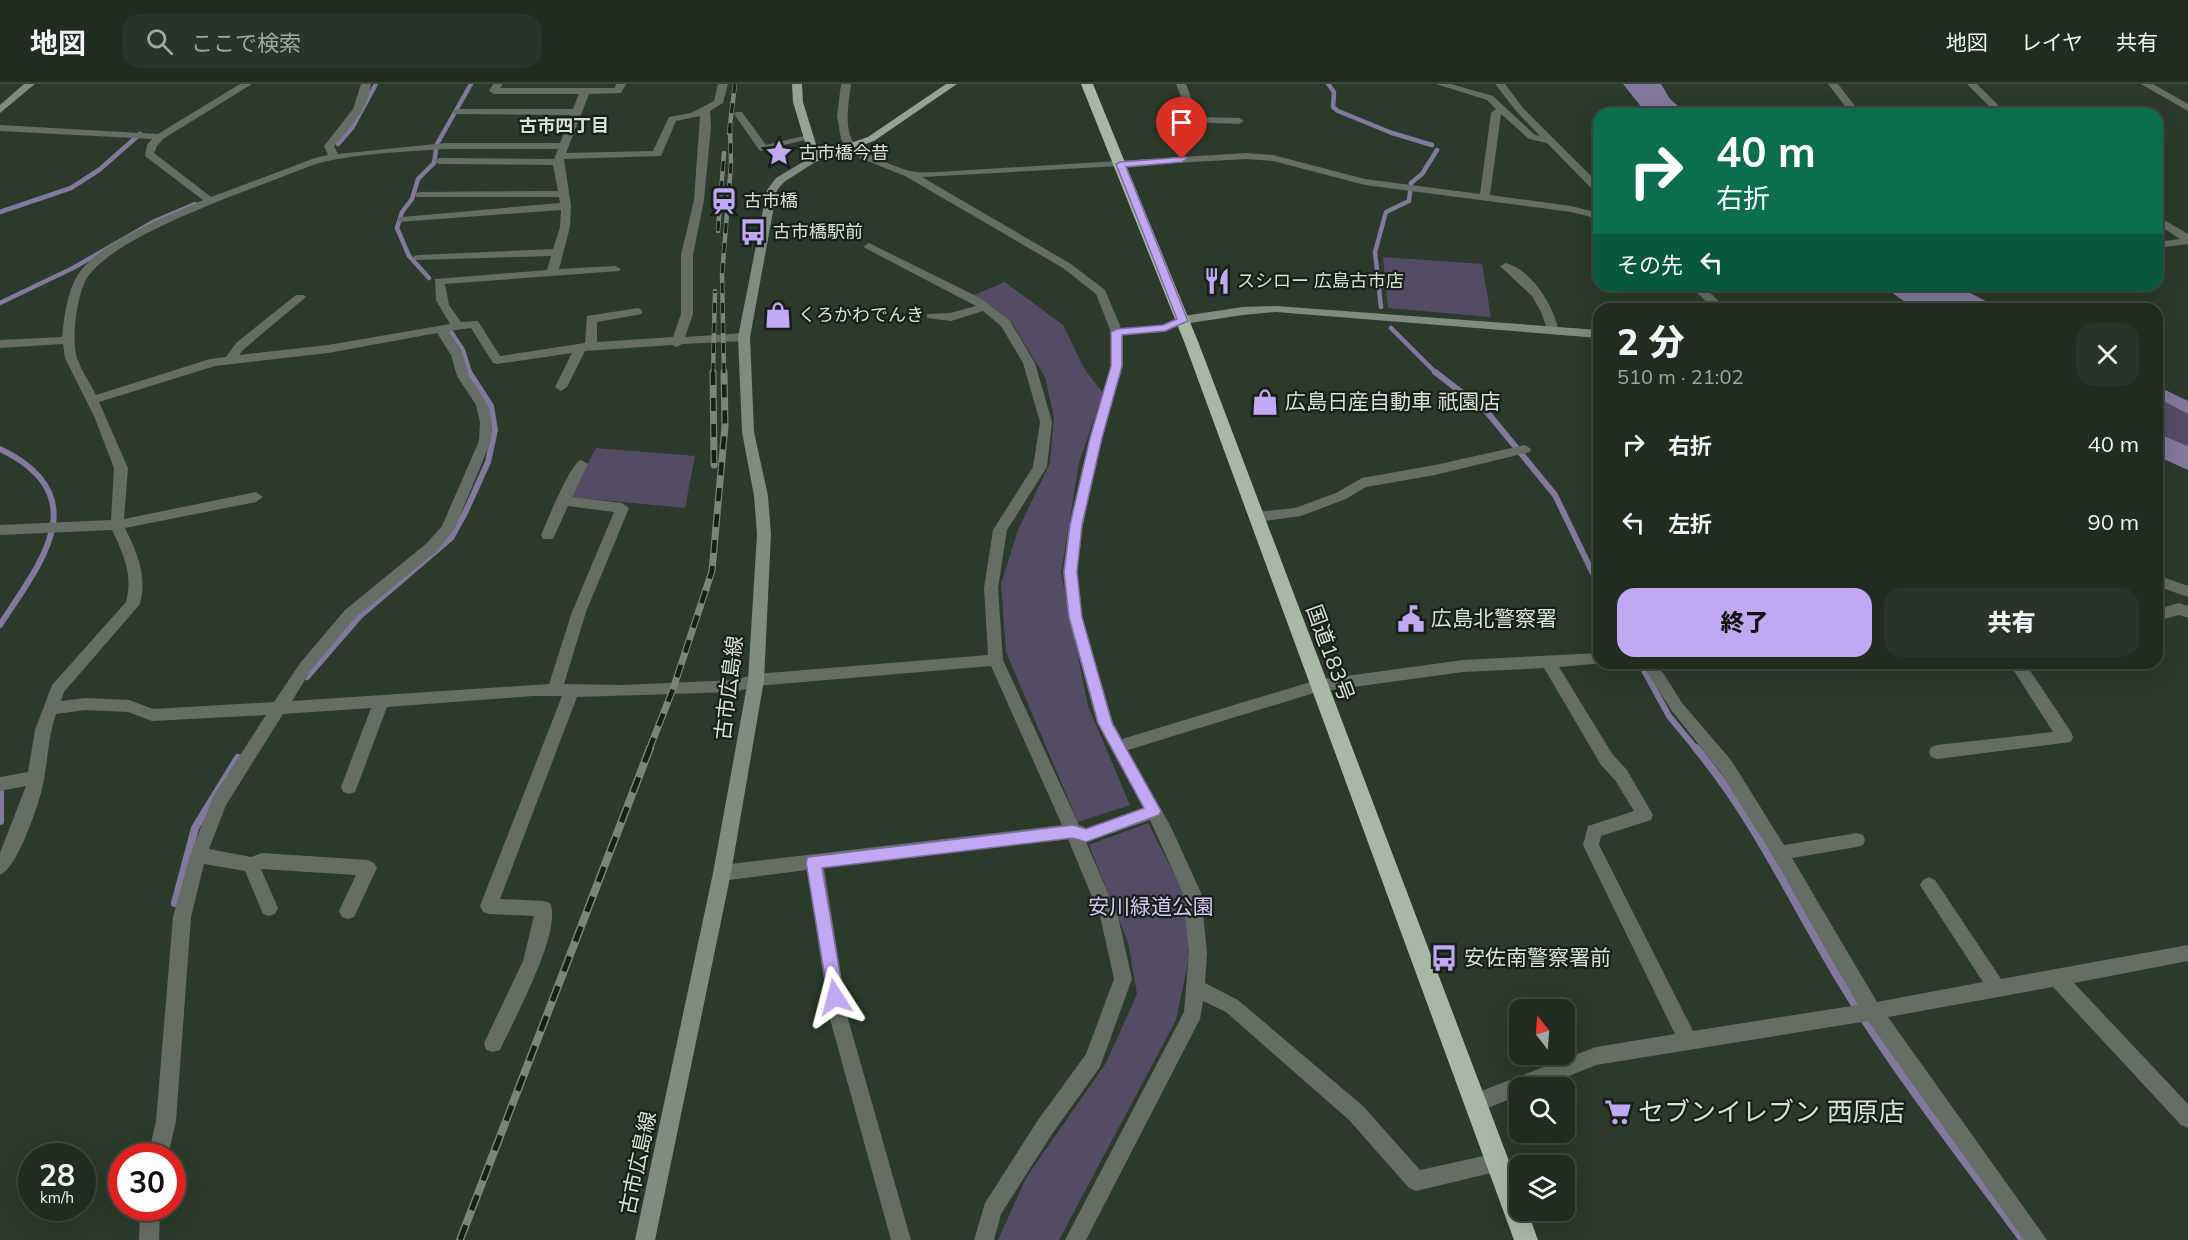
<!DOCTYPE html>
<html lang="ja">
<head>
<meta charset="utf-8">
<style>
	body { margin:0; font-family:Mulish,"Noto Sans JP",sans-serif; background:#283429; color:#f1f3f6; height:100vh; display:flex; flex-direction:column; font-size:22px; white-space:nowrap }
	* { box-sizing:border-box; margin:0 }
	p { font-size:20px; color:#a2a7a5 }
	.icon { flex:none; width:33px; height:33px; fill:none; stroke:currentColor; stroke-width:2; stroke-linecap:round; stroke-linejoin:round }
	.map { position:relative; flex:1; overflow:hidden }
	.details { position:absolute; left:1593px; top:219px; width:570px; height:366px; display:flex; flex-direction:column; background:#202c20; border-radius:18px; box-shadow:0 6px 24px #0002,0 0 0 2px #3d483e }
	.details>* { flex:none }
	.top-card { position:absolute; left:1593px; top:24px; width:570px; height:183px; border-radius:18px; box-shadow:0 6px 24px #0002,0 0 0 2px #3d483e; background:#0b6e4f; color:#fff; overflow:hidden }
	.needle { width:39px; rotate:343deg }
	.controls { position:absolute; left:1509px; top:915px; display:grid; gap:12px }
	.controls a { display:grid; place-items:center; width:66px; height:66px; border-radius:12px; background:#202c20; box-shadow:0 6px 24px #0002,0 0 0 2px #3d483e; font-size:30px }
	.speed { position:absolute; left:18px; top:1059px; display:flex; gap:12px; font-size:30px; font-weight:700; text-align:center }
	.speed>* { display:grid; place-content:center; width:78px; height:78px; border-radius:50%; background:#202c20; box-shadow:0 6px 24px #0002,0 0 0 2px #3d483e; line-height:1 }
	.speed small { font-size:15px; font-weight:400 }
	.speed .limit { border:9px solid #d22; background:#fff; color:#111 }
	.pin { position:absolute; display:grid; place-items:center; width:51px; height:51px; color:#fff; margin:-62px -26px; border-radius:50% 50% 50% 0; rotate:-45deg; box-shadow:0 0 6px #0007 }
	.pin .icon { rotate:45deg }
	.me { position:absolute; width:66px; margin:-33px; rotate:351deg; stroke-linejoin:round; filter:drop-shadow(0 0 4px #0008) }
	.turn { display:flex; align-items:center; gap:21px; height:126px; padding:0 24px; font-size:27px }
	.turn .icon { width:78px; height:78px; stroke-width:2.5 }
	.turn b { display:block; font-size:42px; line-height:51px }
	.then { display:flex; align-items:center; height:57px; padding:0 24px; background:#0003; gap:12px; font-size:22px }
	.round { display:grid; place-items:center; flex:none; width:63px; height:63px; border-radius:18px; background:#283429 }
	.head { display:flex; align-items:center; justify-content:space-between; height:102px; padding:0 24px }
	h1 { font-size:36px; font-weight:800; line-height:45px }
	.button { display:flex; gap:12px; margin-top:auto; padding:12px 24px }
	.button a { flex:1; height:69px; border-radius:18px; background:#c1a8f3; color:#111; font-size:24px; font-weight:800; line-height:69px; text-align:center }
	.button a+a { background:#283429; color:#f1f3f6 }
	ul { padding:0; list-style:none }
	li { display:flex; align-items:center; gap:18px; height:78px; padding:0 24px }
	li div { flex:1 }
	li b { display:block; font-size:22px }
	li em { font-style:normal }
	header { display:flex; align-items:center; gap:36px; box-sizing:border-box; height:84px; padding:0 30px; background:#202c20; border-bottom:2px solid #3d483e }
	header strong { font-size:28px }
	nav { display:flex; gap:33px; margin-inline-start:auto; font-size:21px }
	.search { width:420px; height:54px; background:#283429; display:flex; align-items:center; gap:15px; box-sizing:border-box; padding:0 21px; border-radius:18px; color:#a2a7a5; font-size:22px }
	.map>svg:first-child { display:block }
	.green { fill:#544c65 }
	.water { fill:#83789d }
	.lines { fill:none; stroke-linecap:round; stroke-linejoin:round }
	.stream-far2 { stroke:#83789d; stroke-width:4.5 }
	.stream-far1 { stroke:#83789d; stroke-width:6 }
	.stream { stroke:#83789d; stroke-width:8 }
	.street { fill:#666d65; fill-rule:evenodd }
	.secondary { fill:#808c7f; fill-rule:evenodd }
	.primary { fill:#95a393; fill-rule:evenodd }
	.highway { fill:#a7b9a5; fill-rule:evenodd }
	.rail-far2-casing { stroke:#7a8679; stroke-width:4.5 }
	.rail-far1-casing { stroke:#7a8679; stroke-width:7 }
	.rail-casing { stroke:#7a8679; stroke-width:8 }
	.rail-far2 { stroke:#181f18; stroke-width:3; stroke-dasharray:10; stroke-linecap:butt }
	.rail-far1 { stroke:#181f18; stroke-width:4.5; stroke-dasharray:13; stroke-linecap:butt }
	.rail { stroke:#181f18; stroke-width:5; stroke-dasharray:16; stroke-linecap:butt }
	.route { fill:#c1a8f3; stroke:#7d6d9e; stroke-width:1.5 }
	.labels { text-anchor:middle; stroke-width:4.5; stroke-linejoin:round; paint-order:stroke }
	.far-neighbourhood-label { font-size:18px; font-weight:bold; fill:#d8e1d7; stroke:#181f18 }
	.far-poi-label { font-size:18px; fill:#d8e1d7; stroke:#181f18; text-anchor:start }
	.poi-label { font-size:21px; fill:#d8e1d7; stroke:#181f18; text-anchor:start }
	.street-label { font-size:21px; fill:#d8e1d7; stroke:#181f18 }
	.park-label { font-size:21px; fill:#d7c8f9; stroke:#181f18 }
	.near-poi-label { font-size:26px; fill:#d8e1d7; stroke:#181f18; text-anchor:start }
</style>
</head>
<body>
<header>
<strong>地図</strong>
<div class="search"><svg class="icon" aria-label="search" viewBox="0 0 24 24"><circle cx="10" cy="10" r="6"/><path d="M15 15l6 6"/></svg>ここで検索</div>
<nav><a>地図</a><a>レイヤ</a><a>共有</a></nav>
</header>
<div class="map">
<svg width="2188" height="1156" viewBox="0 0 2188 1156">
	<rect width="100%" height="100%" fill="#2b3a2a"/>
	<path class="green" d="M1383,173L1482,180L1491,233L1388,224Z
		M1005,198L1063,241L1085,286L1103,309L1079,379L1061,489L1088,622L1130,721L1078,738L1006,568L1001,500L1018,446L1050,379L1054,333L1045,293L1012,239L974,211Z
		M2157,314L2188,330V362L2157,349Z
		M596,364L695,372L685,424L570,413Z
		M1148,739L1186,813L1189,874L1176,936L1059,1156H998L1026,1094L1106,979L1137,910L1128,858L1089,761Z"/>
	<path class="water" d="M1623,0H1661L1670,15L1687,30H1647Z
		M1881,201H1955L2001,225H1915Z
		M2157,302L2188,317V330L2157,314Z
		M2157,349L2188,362V386L2157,372Z"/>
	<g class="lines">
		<path class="stream-far2" d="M1328,0L1334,8L1333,23L1338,27L1392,49L1432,61
			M338,60L352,44L376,0
			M437,60L471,0
			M0,128L71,104L99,86L140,50
			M429,194L409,172L397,144L402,128L412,115L418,95L434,79L436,66
			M0,219L73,184L155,137L195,120
			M1381,223L1375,168L1386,128L1409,117L1411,99L1422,90L1437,66
			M1391,244L1436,289
			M451,248L463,266L470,289"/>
		<path class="stream-far1" d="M1435,288L1487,328L1555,411L1599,502
			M0,365C97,412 41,478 0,541
			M1640,579L1669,632L1697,666
			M307,593L360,532L451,454L465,429L488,378L495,346L491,322L469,288"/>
		<path class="stream" d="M1696,664C1755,735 1794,821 1842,900C1896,989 1961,1072 2023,1156
			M0,707V737
			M175,819L195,744L238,674"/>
		<path class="street" d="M240,0H252L163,55L157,62L154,69L211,113L315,74L328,71L324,62L353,25L361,0H371C368,25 350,44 334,62L338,70L445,59H560L571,31L454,30L452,28L457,25H573L579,10H494L489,7L493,0H503L500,4H615L616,0H626L621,9L589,10L566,69L653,67L669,33L691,29L714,17L718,0H728L723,19L710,27L711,43L704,116L693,171V230L685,253L744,249L750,253L744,257L682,260L677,263L672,261L585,267L567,303L561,307L555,303L572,269L497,280L493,279L471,244L448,247L463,271L469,292L488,321L492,338L491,357L455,444L437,467L355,534L311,586L292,617L549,600L572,528L614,428L568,422L553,455H543L541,451C547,438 570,379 581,376L588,380L572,413L622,419L629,424L586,528L564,600L622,601L735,596L756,590L988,571L984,504L993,446L1033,383L1040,338L1023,279L1001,242L983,227L951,237L927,234V230L950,229L976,222L865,164L864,162L869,159L980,214L1010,237L1035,279L1052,338L1047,383L1007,446L998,504L1003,576L1079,741L1086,744L1143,724L1097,639L1068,533L1063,488L1069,441L1090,354L1111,282V248L1096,210L1063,184L905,92L860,74L848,66L841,55L837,32L841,0H851C849,18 844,39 852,56C858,69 896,83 910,87C918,89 929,88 938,88L1247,69L1273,71L1365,95L1480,110L1491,29L1496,25L1487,16L1436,0H1451L1493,12L1535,51L1540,52L1517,28L1495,0H1505L1523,24L1599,100V109L1595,108L1547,59L1529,55L1501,30L1490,111L1571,122L1599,129V135L1571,128L1365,101L1273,77L1247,75L922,93L1071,180L1105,206L1121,244L1163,241L1183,232L1189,236L1165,248L1123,251V282L1102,354L1083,441L1077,488L1082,533L1113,638L1122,655L1317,596L1463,576L1599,569V579H1604L1559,583L1613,671L1627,686L1653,731L1651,736L1601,752L1599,761L1693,947L1858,921L1774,774L1719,686L1672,627L1641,579H1657L1682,619L1731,676L1784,761L1857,749L1863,751L1865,756L1863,761L1857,763L1792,774L1877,918L1983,898L1923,806L1920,801L1923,796L1929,793L1935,796L2001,895L2188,861V877L2074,899L2188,1020V1044L2181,1041L2053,903L1888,933L2047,1156H2024L1868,937L1596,981L1539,1004H1520V1011L1475,1029L1468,1026L1465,1019L1468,1012L1596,963L1675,950L1583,761L1588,742L1634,727L1615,696L1601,681L1544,584L1463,588L1317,608L1128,666L1171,743L1201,809L1207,869L1205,899L1238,916L1363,1022L1420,1086L1497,1069L1504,1072L1507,1079L1504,1086L1416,1107L1409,1104L1349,1036L1226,928L1203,917L1200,935L1086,1156H1065L1184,928L1189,869L1183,809L1150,736L1086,758L1118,832L1132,895L1100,983L1052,1050L1001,1130L994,1156H974L985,1119L1038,1036L1086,970L1114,895L1100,832L1068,755L824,784L848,935L911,1156H891L830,935L807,786L722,797L716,794L713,789L716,784L722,781L1062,741L991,582L756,602L735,608L577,613L500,815L544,817L550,819C563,847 513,937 500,966L493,968L486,966L484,959L523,877L534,832L489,830L483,828L480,822L562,612H533L387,623L357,703L355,708L349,710L343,708L341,703L371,624L283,630L226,721L209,765L251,773L262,769L368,776L374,779L377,784L354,833L348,835L342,833L339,827L356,791L261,785L278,824L275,830L269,832L263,830L245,787L204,780L191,833L176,1037L168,1072H148L156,1037L173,833L190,771L213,713L266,631L152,637L128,628L85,626L56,630C47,656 48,683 41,709C36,727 17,784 0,791V769L26,702L0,707V693L28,688L35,646L52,601L126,518C133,491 124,471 112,446L0,451V441L111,436L114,384L94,332L65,274L63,260L0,264V256L62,253C64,234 67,210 76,194C94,160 168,132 203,116L145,72L147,61L152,55L0,47V41L158,50ZM700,32L694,116L681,171V230L673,253L597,258V238L642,230V226L638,224L587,232L585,259L500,272L478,237L461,238L449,221L445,200L619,187L621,185L615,182L559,185L570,143L571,122L564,75L661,72L676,37ZM445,65H558L554,75L439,74L434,77L439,80L553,81L558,107L420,108L416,109V113H559L560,119L402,133L398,134V138L561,126L560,143L553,165L418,171L414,172V176L551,172L547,186L435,195L436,216L450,240L328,261L239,271L244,265L306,213L304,211H296L236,259L226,273L210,275L96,311C90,299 81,286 77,274C71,256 77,210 87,194C113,154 226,115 271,97C288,91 305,83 323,78C362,69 405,68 445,65ZM437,249L451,271L457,292L476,321L480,338L479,357L442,442L427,459L345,526L301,578L274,618L153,625L129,616L85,614L61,617L64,608L140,520C147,491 138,471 125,444L256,418L263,413L256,408L124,435L128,384L99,318L215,282L328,269Z
			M1176,0H1186L1198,33L1239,34L1244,37L1239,40L1191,38Z
			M1828,0H1838L1861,30H1851Z
			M1967,0H1977L2007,30H1997Z
			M2141,0H2153L2188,20V27Z
			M736,28H742L766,61L808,51L813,54L760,67L734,30Z
			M2157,132L2188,150V160L2157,164V158L2180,155L2157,140Z
			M1506,179C1533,187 1553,221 1559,247L1557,250H1549L1541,228L1532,212L1500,182Z
			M1689,201H1702L1727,225H1714Z
			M1525,361L1531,365L1530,368L1435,391L1366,403L1346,415L1301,432L1257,438L1250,433L1257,428L1295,424L1336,409L1362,394L1435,381Z
			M2157,491L2188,502V513L2157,502Z
			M2179,519L2188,522V534L2179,531L2157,537V525Z
			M2009,579H2025L2071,648L2073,653L2071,658L1937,675L1931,673L1929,668L1931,663L1937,661L2053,648Z
			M140,1124H160L159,1156H139Z"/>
		<path class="secondary" d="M24,0H35L0,29V21Z
			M811,73L820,75L784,98L777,106L750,253L754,348L768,412L771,450L764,596L731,789L655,1156H635L713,789L748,596L757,450L754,412L742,348L738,253L767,106L776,94Z
			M1276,222L1599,246V254L1276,228L1243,231L1183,240L1177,236L1183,232L1243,223Z"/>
		<path class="primary" d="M792,0H802L803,18L819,70L868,53L946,0H957L874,57L815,78L810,75L793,18Z"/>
		<path class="highway" d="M1081,0H1093L1199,260L1520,1106V1126H1527L1538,1156H1514L1185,260Z"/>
		<defs>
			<path id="rail-far2" d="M729,49L735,0
				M718,147L724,69
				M713,289L715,207
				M724,289L722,191L731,80L730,42"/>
			<path id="rail-far1" d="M713,288L714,381
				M649,666L673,605L712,487L725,342L724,288"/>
			<path id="rail" d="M460,1156L650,664"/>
		</defs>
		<use href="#rail-far2" class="rail-far2-casing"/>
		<use href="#rail-far1" class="rail-far1-casing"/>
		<use href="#rail" class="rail-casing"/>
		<use href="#rail-far2" class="rail-far2"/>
		<use href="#rail-far1" class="rail-far1"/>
		<use href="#rail" class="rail"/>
	</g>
	<path class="route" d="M1186,73L1187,75L1182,78L1126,83L1188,237L1165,247L1122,251V282L1102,354L1082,441L1077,488L1082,533L1112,639L1161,727L1159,731L1086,758L1073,754L822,784L844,913L841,918L835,921L829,918L806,778L808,773L1073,741L1086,745L1144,724L1098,639L1069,533L1064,488L1070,441L1090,354L1111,282V248L1117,245L1163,241L1177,235L1116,80L1120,78Z"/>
	<defs>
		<symbol id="sight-bare" viewBox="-9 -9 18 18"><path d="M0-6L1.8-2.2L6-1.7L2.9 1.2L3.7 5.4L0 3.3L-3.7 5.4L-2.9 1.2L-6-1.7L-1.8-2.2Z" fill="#c1a8f3" stroke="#181f18" stroke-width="2.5" paint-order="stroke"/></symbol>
		<symbol id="station-bare" viewBox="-9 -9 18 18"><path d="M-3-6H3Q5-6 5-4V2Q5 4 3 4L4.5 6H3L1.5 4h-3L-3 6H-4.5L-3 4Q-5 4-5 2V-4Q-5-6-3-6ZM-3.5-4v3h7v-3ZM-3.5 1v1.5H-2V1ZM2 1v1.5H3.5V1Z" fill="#c1a8f3" stroke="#181f18" stroke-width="2.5" paint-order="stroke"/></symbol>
		<symbol id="bus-bare" viewBox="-9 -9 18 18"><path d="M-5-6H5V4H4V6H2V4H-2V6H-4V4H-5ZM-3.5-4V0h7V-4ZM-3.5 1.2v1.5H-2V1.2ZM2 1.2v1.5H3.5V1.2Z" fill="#c1a8f3" stroke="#181f18" stroke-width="2.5" paint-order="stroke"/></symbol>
		<symbol id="restaurant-bare" viewBox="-9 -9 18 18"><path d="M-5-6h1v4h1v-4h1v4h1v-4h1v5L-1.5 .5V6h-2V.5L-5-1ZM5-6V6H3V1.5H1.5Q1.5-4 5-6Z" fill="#c1a8f3" stroke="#181f18" stroke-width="2.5" paint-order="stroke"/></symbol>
		<symbol id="shop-bare" viewBox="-9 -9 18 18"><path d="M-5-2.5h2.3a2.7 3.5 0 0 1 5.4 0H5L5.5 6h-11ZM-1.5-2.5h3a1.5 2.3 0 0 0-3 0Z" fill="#c1a8f3" stroke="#181f18" stroke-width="2.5" paint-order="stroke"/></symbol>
		<symbol id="civic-bare" viewBox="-9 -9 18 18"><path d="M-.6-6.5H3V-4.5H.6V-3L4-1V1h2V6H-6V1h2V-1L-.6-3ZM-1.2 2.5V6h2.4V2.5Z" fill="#c1a8f3" stroke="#181f18" stroke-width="2.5" paint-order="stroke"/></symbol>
		<symbol id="supermarket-bare" viewBox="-9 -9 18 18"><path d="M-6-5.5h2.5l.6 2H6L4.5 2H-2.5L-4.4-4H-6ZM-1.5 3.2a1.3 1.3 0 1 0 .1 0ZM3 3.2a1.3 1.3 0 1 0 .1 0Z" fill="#c1a8f3" stroke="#181f18" stroke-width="2.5" paint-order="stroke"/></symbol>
	</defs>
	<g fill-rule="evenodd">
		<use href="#sight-bare" x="760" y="50" width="38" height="38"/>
		<use href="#station-bare" x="705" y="98" width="38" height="38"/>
		<use href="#bus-bare" x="734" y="129" width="38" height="38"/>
		<use href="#restaurant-bare" x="1198" y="178" width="38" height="38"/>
		<use href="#shop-bare" x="759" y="212" width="38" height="38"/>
		<use href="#shop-bare" x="1246" y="299" width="38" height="38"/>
		<use href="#civic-bare" x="1392" y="516" width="38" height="38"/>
		<use href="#bus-bare" x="1425" y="855" width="38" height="38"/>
		<use href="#supermarket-bare" x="1599" y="1009" width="38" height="38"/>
	</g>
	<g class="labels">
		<g class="far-neighbourhood-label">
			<text x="564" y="48">古市四丁目</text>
		</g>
		<g class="far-poi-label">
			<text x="799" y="75">古市橋今昔</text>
			<text x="744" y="123">古市橋</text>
			<text x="773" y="154">古市橋駅前</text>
			<text x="1237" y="203">スシロー 広島古市店</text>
			<text x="798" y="237">くろかわでんき</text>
		</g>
		<g class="poi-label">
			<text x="1285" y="325">広島日産自動車 祇園店</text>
			<text x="1431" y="542">広島北警察署</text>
			<text x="1464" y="881">安佐南警察署前</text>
		</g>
		<g class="street-label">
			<text transform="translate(1330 569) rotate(70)" y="7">国道183号</text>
			<text transform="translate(729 604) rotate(-83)" y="7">古市広島線</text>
			<text transform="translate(638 1079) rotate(-78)" y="7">古市広島線</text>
		</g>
		<g class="park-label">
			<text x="1151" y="830">安川緑道公園</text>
		</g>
		<g class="near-poi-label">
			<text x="1638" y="1037">セブンイレブン 西原店</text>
		</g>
	</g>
</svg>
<div class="controls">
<a><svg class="needle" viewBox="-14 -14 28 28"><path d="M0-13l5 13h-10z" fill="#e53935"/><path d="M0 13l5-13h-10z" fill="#a2a7a5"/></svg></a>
<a><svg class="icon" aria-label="search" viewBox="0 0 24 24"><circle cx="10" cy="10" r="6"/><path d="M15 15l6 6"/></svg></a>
<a><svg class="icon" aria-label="layers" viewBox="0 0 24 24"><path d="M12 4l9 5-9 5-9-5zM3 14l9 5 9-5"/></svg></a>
</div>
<div class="speed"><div>28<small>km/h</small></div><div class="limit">30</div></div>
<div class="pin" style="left:1182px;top:75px;background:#d93025"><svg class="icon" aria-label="arrive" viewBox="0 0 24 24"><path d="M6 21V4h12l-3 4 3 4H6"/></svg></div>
<svg class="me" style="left:835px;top:913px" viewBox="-20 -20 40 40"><path d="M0-17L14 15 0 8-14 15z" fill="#c1a8f3" stroke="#fff" stroke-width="4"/></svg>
<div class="top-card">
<div class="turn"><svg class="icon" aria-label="right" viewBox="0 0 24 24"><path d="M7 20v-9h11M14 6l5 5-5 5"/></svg><div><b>40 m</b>右折</div></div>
<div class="then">その先<svg class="icon" aria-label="left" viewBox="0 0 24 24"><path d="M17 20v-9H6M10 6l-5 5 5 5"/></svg></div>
</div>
<section class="details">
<div class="head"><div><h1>2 分</h1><p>510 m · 21:02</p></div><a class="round"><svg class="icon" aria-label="close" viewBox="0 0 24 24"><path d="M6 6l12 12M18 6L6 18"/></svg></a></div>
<ul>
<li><svg class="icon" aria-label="right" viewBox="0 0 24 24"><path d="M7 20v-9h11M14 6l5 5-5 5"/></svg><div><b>右折</b></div><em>40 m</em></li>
<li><svg class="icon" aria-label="left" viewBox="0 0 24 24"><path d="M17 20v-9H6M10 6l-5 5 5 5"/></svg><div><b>左折</b></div><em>90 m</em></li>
</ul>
<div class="button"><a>終了</a><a>共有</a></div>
</section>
</div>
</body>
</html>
